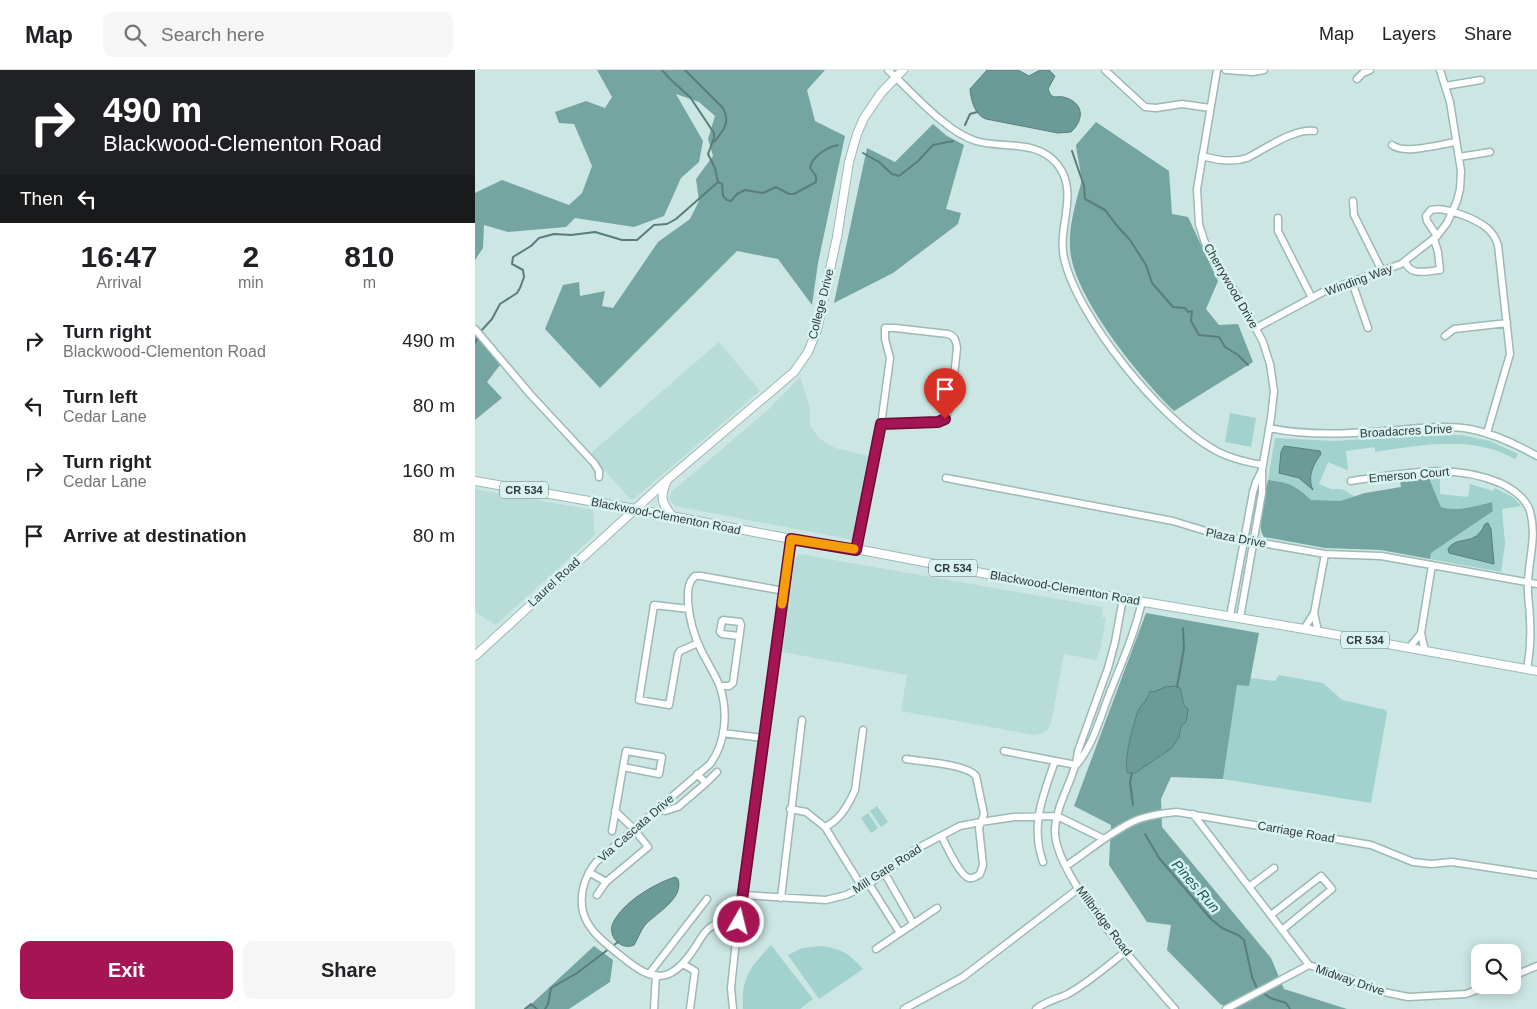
<!DOCTYPE html>
<html lang="en">
<head>
<meta charset="utf-8">
<style>
	body { margin:0; font-family:Helvetica,sans-serif; background:#f6f6f6; color:#202124; height:100vh; display:flex; flex-direction:column; font-size:19px; white-space:nowrap }
	* { box-sizing:border-box; margin:0 }
	p { font-size:16px; color:#757577 }
	.icon { flex:none; width:28px; height:28px; fill:none; stroke:currentColor; stroke-width:2; stroke-linecap:round; stroke-linejoin:round }
	.map { position:relative; flex:1; overflow:hidden }
	.side { display:flex; flex-direction:column; background:#fff; width:475px }
	.side>* { flex:none }
	.hud { background:#202124; color:#fff; overflow:hidden }
	.controls { position:absolute; left:996px; top:874px; display:grid; gap:10px }
	.controls a { display:grid; place-items:center; width:50px; height:50px; border-radius:10px; background:#fff; box-shadow:0 2px 12px #0003; font-size:25px }
	.pin { position:absolute; display:grid; place-items:center; width:42px; height:42px; color:#fff; margin:-51px -21px; border-radius:50% 50% 50% 0; rotate:-45deg; box-shadow:0 0 5px #0007 }
	.pin .icon { rotate:45deg }
	.me { position:absolute; width:55px; margin:-28px; rotate:8deg; stroke-linejoin:round; filter:drop-shadow(0 0 4px #0008) }
	.turn { display:flex; align-items:center; gap:18px; height:105px; padding:0 20px; font-size:22px }
	.turn .icon { width:65px; height:65px; stroke-width:2.5 }
	.turn b { display:block; font-size:35px; line-height:42px }
	.then { display:flex; align-items:center; height:48px; padding:0 20px; background:#0003; gap:10px; font-size:19px }
	.eta { display:flex; justify-content:space-evenly; align-items:center; height:85px; text-align:center }
	.eta b { font-size:30px; font-weight:700; line-height:35px }
	.cta { display:flex; gap:10px; margin-top:auto; padding:10px 20px }
	.cta a { flex:1; height:58px; border-radius:10px; background:#a51453; color:#fff; font-size:20px; font-weight:700; line-height:58px; text-align:center }
	.cta a+a { background:#f6f6f6; color:#202124 }
	ul { padding:0; list-style:none }
	li { display:flex; align-items:center; gap:15px; height:65px; padding:0 20px }
	li div { flex:1 }
	li b { display:block; font-size:19px }
	li em { font-style:normal }
	header { display:flex; align-items:center; gap:30px; box-sizing:border-box; height:70px; padding:0 25px; background:#fff; border-bottom:1px solid #e0e0e0 }
	header strong { font-size:24px }
	nav { display:flex; gap:28px; margin-inline-start:auto; font-size:18px }
	.search { width:350px; height:45px; background:#f6f6f6; display:flex; align-items:center; gap:12px; box-sizing:border-box; padding:0 18px; border-radius:10px; color:#757577; font-size:19px }
	main { display:flex; flex:1; min-height:0 }
	.map>svg:first-child { display:block }
	.built { fill:#b8ddd9 }
	.green { fill:#a1d2cd }
	.forest { fill:#75a5a1 }
	.water { fill:#6b9b96; stroke:#597e7a }
	.lines { fill:none; stroke-linecap:round; stroke-linejoin:round }
	.stream { stroke:#597e7a; stroke-width:2 }
	.minor-casing { stroke:#9db8b5; stroke-width:9 }
	.major-casing { stroke:#9db8b5; stroke-width:10 }
	.minor { stroke:#fff; stroke-width:6 }
	.major { stroke:#fff; stroke-width:8 }
	.route-casing { stroke:#6b0d36; stroke-width:12 }
	.route { stroke:#a51453; stroke-width:9 }
	.slow { stroke:#f59e0b; stroke-width:9 }
	.labels { text-anchor:middle; stroke-width:5; stroke-linejoin:round; paint-order:stroke }
	.shield { fill:#d8f3f1; stroke:#627270; stroke-width:1 }
	.shield-label { font-size:11px; font-weight:bold; fill:#303a39 }
	.street-label { font-size:12px; fill:#303a39; stroke:#d8f3f1 }
	.water-label { font-size:14px; font-style:italic; fill:#135753; stroke:#d8f3f1 }
</style>
</head>
<body>
<header>
<strong>Map</strong>
<div class="search"><svg class="icon" aria-label="search" viewBox="0 0 24 24"><circle cx="10" cy="10" r="6"/><path d="M15 15l6 6"/></svg>Search here</div>
<nav><a>Map</a><a>Layers</a><a>Share</a></nav>
</header>
<main>
<section class="side">
<div class="hud">
<div class="turn"><svg class="icon" aria-label="right" viewBox="0 0 24 24"><path d="M7 20v-9h11M14 6l5 5-5 5"/></svg><div><b>490 m</b>Blackwood-Clementon Road</div></div>
<div class="then">Then<svg class="icon" aria-label="left" viewBox="0 0 24 24"><path d="M17 20v-9H6M10 6l-5 5 5 5"/></svg></div>
</div>
<div class="eta">
<div><b>16:47</b><p>Arrival</p></div>
<div><b>2</b><p>min</p></div>
<div><b>810</b><p>m</p></div>
</div>
<ul>
<li><svg class="icon" aria-label="right" viewBox="0 0 24 24"><path d="M7 20v-9h11M14 6l5 5-5 5"/></svg><div><b>Turn right</b><p>Blackwood-Clementon Road</p></div><em>490 m</em></li>
<li><svg class="icon" aria-label="left" viewBox="0 0 24 24"><path d="M17 20v-9H6M10 6l-5 5 5 5"/></svg><div><b>Turn left</b><p>Cedar Lane</p></div><em>80 m</em></li>
<li><svg class="icon" aria-label="right" viewBox="0 0 24 24"><path d="M7 20v-9h11M14 6l5 5-5 5"/></svg><div><b>Turn right</b><p>Cedar Lane</p></div><em>160 m</em></li>
<li><svg class="icon" aria-label="arrive" viewBox="0 0 24 24"><path d="M6 21V4h12l-3 4 3 4H6"/></svg><div><b>Arrive at destination</b></div><em>80 m</em></li>
</ul>
<div class="cta"><a>Exit</a><a>Share</a></div>
</section>
<div class="map">
<svg width="1062" height="939" viewBox="0 0 1062 939">
	<rect width="100%" height="100%" fill="#cbe6e3"/>
	<path class="built" d="M244,272L285,321L159,429H155L115,384Z
		M325,307L335,338V356L345,369L360,378L394,386L379,470L200,436L194,429L196,422L292,341Z
		M0,419L118,440L120,465L21,555L0,542Z
		M325,484L628,537L627,547L631,548L626,577L621,590L589,584L576,653L573,659L568,663L559,665L426,641L432,605L307,582L320,490L322,486Z"/>
	<path class="green" d="M755,343L781,348L776,377L750,372Z
		M986,365L1015,371L1043,384L1040,389C997,365 948,375 900,382V377L871,381L873,399L872,400L853,392L844,414L856,419H867L879,426L865,431H836C821,416 814,412 793,410L800,368L859,371L937,366Z
		M965,407V424L993,427L995,414L1018,421L1020,418L1039,428L1046,436L1027,439L1030,474L1026,502L955,489L956,483L1018,440L1016,432C999,436 983,442 966,437L954,408Z
		M804,605L848,613L867,630L911,640L912,643L896,733L748,709L762,614L774,616L775,608L800,611Z
		M402,736L413,752L406,757L395,741Z
		M393,743L403,758L396,763L386,748Z
		M296,875L338,929L325,939H268C266,907 275,898 296,875Z
		M347,876C369,880 373,883 388,899L344,929L313,885L327,878Z"/>
	<path class="forest" d="M122,0H350L332,20L340,51L370,66L343,193L337,235L303,189L262,181L125,318L70,259L88,215L104,212L105,226L130,221L127,236L138,238L183,172L215,149L224,131L221,109L238,86L233,69L240,46L224,32L201,24L228,71L224,92L206,108L189,146L159,157L100,148L91,157L33,162L9,155L8,178L0,190V123L27,110L94,135L107,123L117,96L99,54L84,53L80,42L111,31L130,38L137,27Z
		M621,52L694,101L697,144L713,147L743,211L731,239L744,255L763,254L778,292L699,341C665,308 596,224 595,177C594,161 598,143 602,128C603,123 605,118 606,113C607,102 602,87 601,75Z
		M458,54L472,66L489,75L471,139L486,143L483,154L418,203L359,233L392,78L420,92Z
		M0,257L28,291L12,312L27,328L0,350Z
		M954,408L966,437C983,442 1000,436 1017,432L1018,441L956,483L955,489L906,480L850,478L789,467C780,455 790,424 793,410C814,412 821,416 836,430L865,431L890,423L926,417L925,412Z
		M671,543L784,563L774,616L762,615L748,709L696,707L686,729L687,757L796,888L809,919L872,939H756L745,934L692,880L696,855L672,852L634,795L636,755L599,736Z
		M119,876L138,890L135,912L94,939H51Z"/>
	<path class="water" d="M512,0H543L554,6L565,0H574L580,6L573,19C574,21 575,25 577,26C580,28 585,26 588,27C609,32 610,49 596,62L583,63L511,49C500,45 496,31 495,19Z
		M809,376L845,381L846,384C838,395 832,407 838,420L824,408L804,403L806,382Z
		M1013,453L1016,459L1019,494L974,483L973,479C983,464 1000,478 1010,454Z
		M700,616L705,618L709,635L713,639L711,652L706,656L704,667L697,678L660,703H653C647,695 659,652 663,641C665,636 670,633 672,628C674,626 674,623 675,621L679,622L690,617Z
		M200,807L203,809C209,829 181,843 170,855C165,861 163,869 159,875C146,881 132,866 138,853C148,832 179,814 200,807Z"/>
	<g class="lines">
		<path class="stream" d="M187,0L195,9L215,27L239,63V68L233,84L240,98L243,112L247,114L248,126L252,130L256,131L262,124L270,120L288,123L301,117L314,124H319L341,112V106L335,98C337,86 353,77 363,75
			M210,0L248,38C256,53 248,61 239,72
			M490,55L495,44L502,42
			M597,81L609,116L610,129L630,140L643,157L655,170L671,195L677,213L698,237L710,238L713,242L717,241L716,251L724,265L744,267L750,277L763,285L773,295
			M388,83L404,92L417,104L424,106L443,91L458,75L478,71
			M0,273L6,261L17,249L25,234L42,223L45,218L49,207L48,200L37,194L38,187L56,176L64,168L79,164L96,165L120,162L147,170H162L179,155L192,154L201,149L243,112
			M702,617L709,578L708,558
			M657,703L655,712L658,735
			M670,764L684,788L736,849L747,858L763,865L769,870L777,907L782,918L795,928L811,933L815,939
			M50,939L56,934L62,939
			M70,939L73,934L76,918L102,903L143,872"/>
		<defs>
			<path id="minor" d="M413,0C436,21 471,62 501,71C528,79 562,69 582,94C605,122 582,156 589,188C602,247 685,349 738,379C753,388 770,392 788,395
				M630,0L670,37L681,38L707,34L735,38
				M742,0L722,119L724,154L729,170L737,188L765,229L788,272L795,294L799,321L796,348L787,400V423L765,548
				M751,0L778,2L789,0
				M882,9L888,3L895,0
				M970,16L1006,10
				M917,75C929,85 966,74 981,72
				M727,86C742,90 757,93 772,88C790,79 819,58 839,61
				M984,87L1015,82
				M878,131L879,145L907,201
				M803,148V161L837,228
				M962,166L952,151L951,146L956,140C970,136 1001,149 1012,158C1018,163 1021,169 1023,175L1035,284L1012,363
				M930,191C935,207 951,201 965,200L963,182L959,169
				M877,212L893,258
				M410,258H420L473,264C480,266 481,271 482,278L476,335L470,349L463,352L406,355L415,288L410,269Z
				M781,258L848,222L926,194L962,166L972,153L982,131L985,119L986,101L975,32L965,0
				M0,259L55,324L119,393L124,401V407
				M970,266L979,259L1032,253
				M794,358C838,367 880,363 923,360C947,358 972,355 995,359C1020,364 1041,374 1062,386
				M471,408L698,451L747,466L850,484L906,486L1062,514
				M876,411C927,404 976,392 1025,413C1038,419 1050,427 1055,441C1062,466 1054,487 1053,512C1052,525 1055,538 1055,550C1056,567 1055,583 1052,599
				M381,479L406,355
				M648,528L640,572L633,598L603,681C602,686 602,692 600,696C594,717 582,735 580,758C576,804 669,903 700,939
				M214,539L179,535L164,630L194,635L203,584L205,581L223,573
				M755,546L778,422L781,412L787,400
				M829,559L839,543
				M843,561L839,543L850,484
				M934,578L946,563
				M950,581L946,563L957,495
				M245,616H254L258,613L266,555L265,552L248,550L247,551L245,562L247,564L264,566
				M248,663L288,668
				M151,681L187,687L184,704L148,697Z
				M529,681L601,695
				M431,689C448,692 491,694 501,706L509,744L504,758L508,795L505,804C502,806 498,809 494,808C485,806 471,775 467,767
				M602,694C618,675 625,648 634,625C646,594 660,563 667,531
				M231,713L242,702
				M184,738L190,741L203,737L231,713L222,704
				M315,739L331,742L350,757L387,817
				M718,744L834,895L875,909L904,921L933,927L991,924L1015,915
				M350,757C364,751 374,734 380,720L388,660
				M137,761L148,697
				M568,792C555,755 568,726 580,691
				M591,796C612,782 641,758 664,749C677,745 689,743 702,742L896,775L938,792L956,794L977,792L1062,805
				M114,802L131,812
				M409,802L438,853
				M394,814L425,863
				M774,817L799,798
				M122,825L131,812L173,777L159,759L140,741
				M267,825L351,830L371,825L394,814L443,778L485,756L506,752L539,747L582,746L629,769
				M306,828L327,650
				M796,845L846,806L857,819L807,860
				M264,852C255,853 245,852 237,856C230,860 225,869 221,876C193,919 176,911 141,882C128,871 113,860 108,842C104,824 110,806 121,792L235,694C251,673 253,641 245,617C240,604 233,594 227,582C219,566 214,549 213,531C213,522 212,513 220,506H226L309,521
				M401,879L462,838
				M208,894L220,901L215,939
				M174,904L232,829
				M1038,906L1062,896
				M179,939L181,905
				M258,939L256,918L262,861L316,469
				M429,939L488,907L603,819
				M561,939C571,931 582,929 593,924C614,912 633,896 651,881
				M751,939L834,895"/>
			<path id="major" d="M0,411L160,439L316,469L381,479L586,518L829,559L1062,601
				M191,413C184,428 188,435 198,447
				M0,586L192,410L319,302L333,282L342,260L362,167L374,92L382,64L389,48L406,23L428,0"/>
		</defs>
		<use href="#minor" class="minor-casing"/>
		<use href="#major" class="major-casing"/>
		<use href="#minor" class="minor"/>
		<use href="#major" class="major"/>
	</g>
	<g class="lines">
		<defs>
			<path id="route" d="M264,852L316,469L381,480L406,354L463,352L470,349"/>
		</defs>
		<use href="#route" class="route-casing"/>
		<use href="#route" class="route"/>
		<path class="slow" d="M307,534L316,469L379,479"/>
	</g>
	<g class="labels">
		<g class="shield">
			<rect x="25" y="411.5" width="48" height="17" rx="4"/>
			<rect x="454" y="489.5" width="48" height="17" rx="4"/>
			<rect x="866" y="561.5" width="48" height="17" rx="4"/>
		</g>
		<g class="shield-label">
			<text x="49" y="424">CR 534</text>
			<text x="478" y="502">CR 534</text>
			<text x="890" y="574">CR 534</text>
		</g>
		<g class="street-label">
			<text transform="translate(884 210) rotate(-20)" y="4">Winding Way</text>
			<text transform="translate(756 216) rotate(60)" y="4">Cherrywood Drive</text>
			<text transform="translate(346 234) rotate(-76)" y="4">College Drive</text>
			<text transform="translate(931 361) rotate(-3)" y="4">Broadacres Drive</text>
			<text transform="translate(934 405) rotate(-5)" y="4">Emerson Court</text>
			<text transform="translate(191 446) rotate(11)" y="4">Blackwood-Clementon Road</text>
			<text transform="translate(761 468) rotate(11)" y="4">Plaza Drive</text>
			<text transform="translate(79 512) rotate(-43)" y="4">Laurel Road</text>
			<text transform="translate(590 518) rotate(10)" y="4">Blackwood-Clementon Road</text>
			<text transform="translate(161 758) rotate(-41)" y="4">Via Cascata Drive</text>
			<text transform="translate(821 762) rotate(10)" y="4">Carriage Road</text>
			<text transform="translate(412 799) rotate(-33)" y="4">Mill Gate Road</text>
			<text transform="translate(629 851) rotate(53)" y="4">Millbridge Road</text>
			<text transform="translate(875 910) rotate(19)" y="4">Midway Drive</text>
		</g>
		<g class="water-label">
			<text transform="translate(721 816) rotate(49)" y="5">Pines Run</text>
		</g>
	</g>
</svg>
<div class="controls">
<a><svg class="icon" aria-label="search" viewBox="0 0 24 24"><circle cx="10" cy="10" r="6"/><path d="M15 15l6 6"/></svg></a>
</div>
<div class="pin" style="left:470px;top:349px;background:#d93025"><svg class="icon" aria-label="arrive" viewBox="0 0 24 24"><path d="M6 21V4h12l-3 4 3 4H6"/></svg></div>
<svg class="me" style="left:264px;top:852px" viewBox="-20 -20 40 40"><circle r="17" fill="#a51453" stroke="#fff" stroke-width="3"/><path d="M0-11L8 9 0 5-8 9z" fill="#fff"/></svg>
</div>
</main>
</body>
</html>
